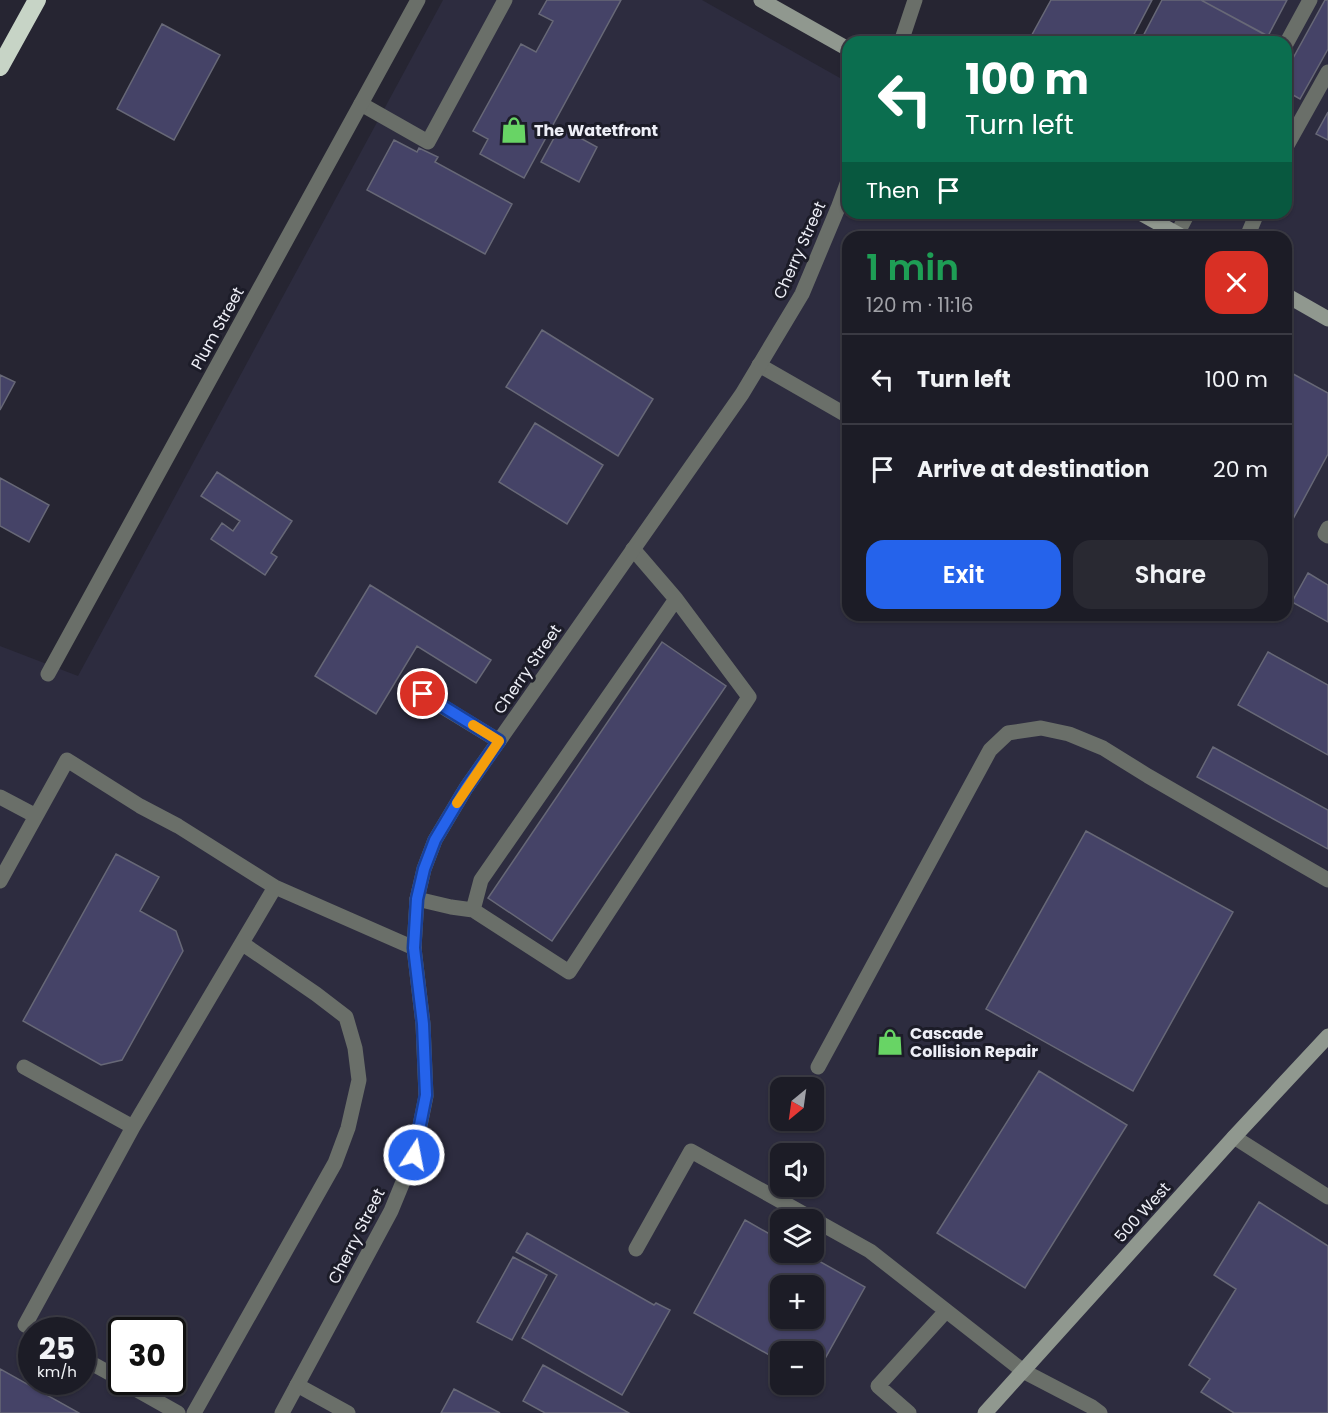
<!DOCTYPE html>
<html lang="en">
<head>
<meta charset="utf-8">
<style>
	body { margin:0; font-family:Poppins,sans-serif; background:#292932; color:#f1f3f6; height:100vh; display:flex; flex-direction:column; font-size:22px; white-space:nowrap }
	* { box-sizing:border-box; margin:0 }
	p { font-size:20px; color:#a0a1a7 }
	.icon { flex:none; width:33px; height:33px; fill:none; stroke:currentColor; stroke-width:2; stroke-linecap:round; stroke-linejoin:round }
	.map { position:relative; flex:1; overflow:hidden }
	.details { position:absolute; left:842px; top:231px; width:450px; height:390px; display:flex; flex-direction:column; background:#1c1c26; border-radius:18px; box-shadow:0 2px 4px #0004,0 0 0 2px #3a3a43 }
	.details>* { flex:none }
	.top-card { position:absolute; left:842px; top:36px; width:450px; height:183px; border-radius:18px; box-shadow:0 2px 4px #0004,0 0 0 2px #3a3a43; background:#0b6e4f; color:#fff; overflow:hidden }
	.needle { width:39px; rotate:209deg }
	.buttons { position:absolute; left:770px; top:1077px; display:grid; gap:12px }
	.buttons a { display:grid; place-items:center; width:54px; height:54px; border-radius:12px; background:#1c1c26; box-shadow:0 2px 4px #0004,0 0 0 2px #3a3a43; font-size:30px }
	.speed { position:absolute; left:18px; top:1317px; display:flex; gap:12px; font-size:30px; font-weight:700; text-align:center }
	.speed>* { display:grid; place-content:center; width:78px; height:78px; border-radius:50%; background:#1c1c26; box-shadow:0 2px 4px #0004,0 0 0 2px #3a3a43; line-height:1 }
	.speed small { font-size:15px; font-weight:400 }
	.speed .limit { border:3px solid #111; border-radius:9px; background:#fff; color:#111 }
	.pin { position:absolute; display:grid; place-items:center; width:51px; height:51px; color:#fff; margin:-26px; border:3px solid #fff; border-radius:50%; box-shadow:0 2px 6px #0007 }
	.me { position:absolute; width:66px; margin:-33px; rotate:11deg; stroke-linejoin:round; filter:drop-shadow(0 0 4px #0008) }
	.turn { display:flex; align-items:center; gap:21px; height:126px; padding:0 24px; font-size:27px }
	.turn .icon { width:78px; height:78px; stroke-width:2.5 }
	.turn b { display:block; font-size:42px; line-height:51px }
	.then { display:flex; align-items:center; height:57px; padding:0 24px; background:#0003; gap:12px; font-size:22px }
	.round { display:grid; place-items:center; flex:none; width:63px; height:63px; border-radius:18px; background:#292932 }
	.overview { display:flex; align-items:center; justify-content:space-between; height:102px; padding:0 24px }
	h1 { font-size:36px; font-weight:600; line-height:45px; color:#1e9e55 }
	.primary-button { display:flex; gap:12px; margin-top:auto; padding:12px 24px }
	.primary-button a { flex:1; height:69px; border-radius:18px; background:#2563eb; color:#fff; font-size:24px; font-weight:600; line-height:69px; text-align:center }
	.primary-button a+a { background:#292932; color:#f1f3f6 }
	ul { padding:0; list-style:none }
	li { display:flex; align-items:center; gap:18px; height:90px; padding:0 24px; border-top:2px solid #3a3a43 }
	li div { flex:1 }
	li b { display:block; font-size:22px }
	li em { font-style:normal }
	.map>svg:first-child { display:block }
	.built { fill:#2d2c3f; fill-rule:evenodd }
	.building { fill:#454367; stroke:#676877; stroke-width:1.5; fill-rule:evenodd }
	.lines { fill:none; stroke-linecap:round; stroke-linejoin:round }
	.lane { stroke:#6a6f69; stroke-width:15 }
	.street { stroke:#6a6f69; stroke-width:15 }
	.secondary { stroke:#90988f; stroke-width:15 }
	.highway { stroke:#c7d4c6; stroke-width:18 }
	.route-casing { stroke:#184099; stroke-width:15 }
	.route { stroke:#2563eb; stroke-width:10 }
	.slow { stroke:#f59e0b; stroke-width:10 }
	.labels { text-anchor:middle; stroke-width:6; stroke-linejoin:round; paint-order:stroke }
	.poi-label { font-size:16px; font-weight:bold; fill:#eeeff7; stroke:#1c1c28; text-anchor:start }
	.street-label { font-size:16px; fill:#eeeff7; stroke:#1c1c28 }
</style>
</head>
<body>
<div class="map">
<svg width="1328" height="1413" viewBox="0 0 1328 1413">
	<rect width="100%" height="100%" fill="#262532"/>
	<path class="built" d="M443,0H702L847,82L848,213H1286V42H1140L1162,0H1328V1413H0V646L78,676ZM848,237H1286V615H848ZM780,1088H813V1120H780ZM780,1154H813V1186H780ZM780,1220H813V1252H780ZM780,1286H813V1318H780ZM32,1330H82V1382H32ZM122,1330H172V1382H122ZM780,1352H813V1384H780Z"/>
	<path class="building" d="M547,0H621L524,178L480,154L488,139L473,131L521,44L536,52L553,21L539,14Z
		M1051,0H1152L1130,42H1028Z
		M1162,0H1201L1271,38L1269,42H1140Z
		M1201,0H1287L1268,36Z
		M1325,0H1328V49L1300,99L1286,91V71Z
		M162,24L220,55L174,140L117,109Z
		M1328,112V140L1316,134Z
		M560,127L597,147L579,182L541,162Z
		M394,140L417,152L419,148L438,157L435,162L512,204L485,254L367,190Z
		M542,330L653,399L618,456L506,387Z
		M1286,370L1328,393V454L1286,532Z
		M0,375L15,382L0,410Z
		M535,423L603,465L567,524L499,482Z
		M217,472L292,521L271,553L277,557L265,575L211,539L222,523L233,531L240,521L201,496Z
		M0,478L49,505L29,542L0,526Z
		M1308,573L1328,585V622L1292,602Z
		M370,585L491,660L476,683L417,646L376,714L315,676Z
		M662,642L726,686L552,941L488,898Z
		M1268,652L1328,685V755L1238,705Z
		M1213,747L1328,810V849L1197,777Z
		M1086,831L1233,912L1133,1091L986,1009Z
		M116,854L159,877L140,911L176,931L183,951L122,1060L101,1065L23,1021Z
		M1039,1071L1127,1125L1025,1288L937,1233Z
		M1259,1202L1328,1246V1413H1234L1201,1392L1210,1379L1189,1365L1236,1289L1214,1275Z
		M745,1220L780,1240V1252H803L865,1287L813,1380V1352H780V1361L694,1313ZM780,1286H813V1318H780Z
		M527,1233L654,1305L656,1303L670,1310L622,1395L522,1338L557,1275L516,1252Z
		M513,1257L547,1275L512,1340L477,1322Z
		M543,1365L629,1413H545L523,1401Z
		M0,1369L79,1413H0Z
		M454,1389L500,1413H441Z"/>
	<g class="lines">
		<path class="lane" d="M901,42L915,0
			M1286,44L1310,0
			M361,104L428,142L505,0
			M1286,147L1328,72
			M1177,234L1188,213
			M1247,237L1257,213
			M759,365L848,416
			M1328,528L1325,534L1328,536
			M633,549L676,599L749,697L569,972L473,910L481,880L676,599
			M407,685L499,741
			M0,797L36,816
			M0,881L67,760L140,806L178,826L275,887
			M417,899L451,907L473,910
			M24,1067L133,1127
			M818,1067L990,750L1008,733L1041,728L1069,734L1103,748L1148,776L1328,880
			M1234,1137L1328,1197
			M636,1249L691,1151L870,1251L1023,1371L1092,1407L1100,1413
			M35,1330L25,1325L133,1127L275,887L414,948
			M82,1358L122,1380
			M123,1382L178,1413
			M297,1385L348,1413
			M194,1413L335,1163L348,1128L359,1080L355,1048L346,1017L316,994L243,944
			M909,1413L878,1386L946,1311"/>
		<path class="street" d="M48,674L418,0
			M282,1413L391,1211L414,1155L426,1096L423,1024L414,948L417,899L424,869L435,840L466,788L742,394L802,294L838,208L848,181"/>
		<path class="secondary" d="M761,0L848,49
			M1140,213L1183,237
			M1286,295L1328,319
			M985,1413L1234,1137L1328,1036"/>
		<path class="highway" d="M0,67L37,0"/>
	</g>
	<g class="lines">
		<defs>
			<path id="route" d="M414,1155L426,1095L423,1024L414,948L417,899L424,869L435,840L466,788L499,741L423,694"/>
		</defs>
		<use href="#route" class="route-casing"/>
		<use href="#route" class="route"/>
		<path class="slow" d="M457,803L499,741L473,725"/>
	</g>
	<defs>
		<symbol id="shop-bare" viewBox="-9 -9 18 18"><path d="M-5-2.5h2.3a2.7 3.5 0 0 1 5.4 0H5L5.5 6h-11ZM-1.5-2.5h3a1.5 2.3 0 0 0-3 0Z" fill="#68d465" stroke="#1c1c28" stroke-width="2.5" paint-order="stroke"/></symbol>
	</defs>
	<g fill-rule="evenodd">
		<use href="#shop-bare" x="495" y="111" width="38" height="38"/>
		<use href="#shop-bare" x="871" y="1023" width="38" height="38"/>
	</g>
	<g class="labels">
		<g class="poi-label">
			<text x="534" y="136">The Watetfront</text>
			<text x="910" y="1039">Cascade<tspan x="910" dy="18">Collision Repair</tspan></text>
		</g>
		<g class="street-label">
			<text transform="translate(799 250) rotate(-66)" y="6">Cherry Street</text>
			<text transform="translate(217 328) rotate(-61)" y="6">Plum Street</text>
			<text transform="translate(527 669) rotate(-55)" y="6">Cherry Street</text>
			<text transform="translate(1142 1212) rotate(-48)" y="6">500 West</text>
			<text transform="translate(356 1236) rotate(-63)" y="6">Cherry Street</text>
		</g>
	</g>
</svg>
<div class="buttons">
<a><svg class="needle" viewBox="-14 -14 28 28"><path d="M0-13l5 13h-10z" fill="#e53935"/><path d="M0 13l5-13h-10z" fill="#a0a1a7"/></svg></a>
<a><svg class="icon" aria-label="sound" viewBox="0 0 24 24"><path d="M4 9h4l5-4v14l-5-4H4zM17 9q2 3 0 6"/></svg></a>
<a><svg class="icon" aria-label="layers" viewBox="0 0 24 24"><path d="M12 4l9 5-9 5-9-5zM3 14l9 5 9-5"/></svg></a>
<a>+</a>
<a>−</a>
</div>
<div class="speed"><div>25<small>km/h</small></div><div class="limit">30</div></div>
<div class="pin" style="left:423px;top:694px;background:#d93025"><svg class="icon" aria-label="arrive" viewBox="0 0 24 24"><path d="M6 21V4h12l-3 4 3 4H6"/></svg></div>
<svg class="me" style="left:414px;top:1155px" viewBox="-20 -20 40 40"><circle r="17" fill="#2563eb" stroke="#fff" stroke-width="3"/><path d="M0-11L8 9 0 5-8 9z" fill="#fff"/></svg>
<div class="top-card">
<div class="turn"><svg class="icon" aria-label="left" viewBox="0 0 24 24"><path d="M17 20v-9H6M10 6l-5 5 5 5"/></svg><div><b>100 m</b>Turn left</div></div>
<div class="then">Then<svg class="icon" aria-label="arrive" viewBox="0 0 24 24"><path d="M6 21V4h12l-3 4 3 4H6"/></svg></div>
</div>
<section class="details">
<div class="overview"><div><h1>1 min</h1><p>120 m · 11:16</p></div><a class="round" style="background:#d93025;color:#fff"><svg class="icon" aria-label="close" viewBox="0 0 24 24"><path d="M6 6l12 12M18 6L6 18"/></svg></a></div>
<ul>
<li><svg class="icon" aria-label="left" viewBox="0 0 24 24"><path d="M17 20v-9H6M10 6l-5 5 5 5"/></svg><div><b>Turn left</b></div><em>100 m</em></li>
<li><svg class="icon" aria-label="arrive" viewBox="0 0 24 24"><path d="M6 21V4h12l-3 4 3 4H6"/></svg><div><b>Arrive at destination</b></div><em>20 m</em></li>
</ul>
<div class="primary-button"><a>Exit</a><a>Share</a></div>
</section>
</div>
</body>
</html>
